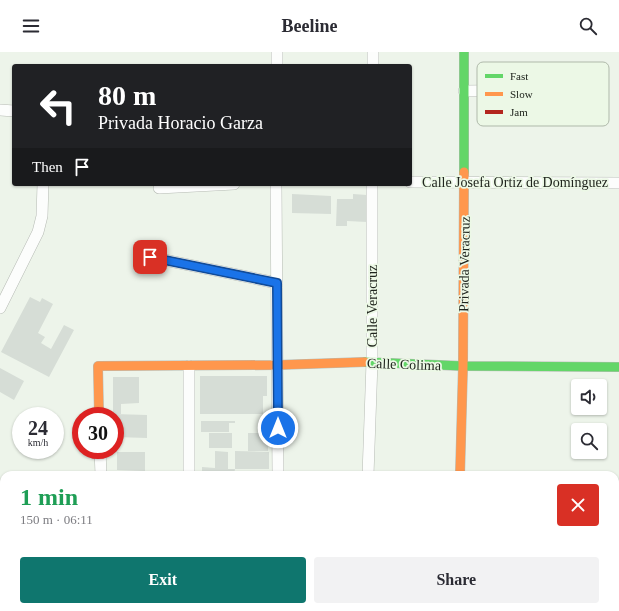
<!DOCTYPE html>
<html lang="en">
<head>
<meta charset="utf-8">
<style>
	body { margin:0; font-family:Georgia,serif; background:#f2f2f3; color:#2b2b33; height:100vh; display:flex; flex-direction:column; font-size:15px; white-space:nowrap }
	* { box-sizing:border-box; margin:0 }
	p { font-size:13px; color:#7c7c81 }
	.icon { flex:none; width:22px; height:22px; fill:none; stroke:currentColor; stroke-width:2; stroke-linecap:round; stroke-linejoin:round }
	.map { position:relative; flex:1; overflow:hidden }
	.sheet { position:absolute; left:0px; top:419px; width:619px; height:140px; display:flex; flex-direction:column; background:#fff; border-radius:12px 12px 0 0; box-shadow:0 1px 3px #0004 }
	.sheet>* { flex:none }
	.top-card { position:absolute; left:12px; top:12px; width:400px; height:122px; border-radius:4px; box-shadow:0 1px 3px #0004; background:#202124; color:#fff; overflow:hidden }
	.controls { position:absolute; left:571px; top:327px; display:grid; gap:8px }
	.controls a { display:grid; place-items:center; width:36px; height:36px; border-radius:4px; background:#fff; box-shadow:0 1px 3px #0004; font-size:20px }
	.speed { position:absolute; left:12px; top:355px; display:flex; gap:8px; font-size:20px; font-weight:700; text-align:center }
	.speed>* { display:grid; place-content:center; width:52px; height:52px; border-radius:50%; background:#fff; box-shadow:0 1px 3px #0004; line-height:1 }
	.speed small { font-size:10px; font-weight:400 }
	.speed .limit { border:6px solid #d22; background:#fff; color:#111 }
	.pin { position:absolute; display:grid; place-items:center; width:34px; height:34px; color:#fff; margin:-17px; border-radius:8px; box-shadow:0 2px 6px #0006 }
	.me { position:absolute; width:44px; margin:-22px; rotate:0deg; stroke-linejoin:round; filter:drop-shadow(0 0 3px #0008) }
	.turn { display:flex; align-items:center; gap:14px; height:84px; padding:0 20px; font-size:18px }
	.turn .icon { width:52px; height:52px; stroke-width:2.5 }
	.turn b { display:block; font-size:28px; line-height:34px }
	.then { display:flex; align-items:center; height:38px; padding:0 20px; background:#0003; gap:8px; font-size:15px }
	.round { display:grid; place-items:center; flex:none; width:42px; height:42px; border-radius:4px; background:#f2f2f3 }
	.overview { display:flex; align-items:center; justify-content:space-between; height:68px; padding:0 20px }
	h1 { font-size:24px; font-weight:600; line-height:30px; color:#1e9e55 }
	.button { display:flex; gap:8px; margin-top:auto; padding:8px 20px }
	.button a { flex:1; height:46px; border-radius:4px; background:#0f766e; color:#fff; font-size:16px; font-weight:600; line-height:46px; text-align:center }
	.button a+a { background:#f2f2f3; color:#2b2b33 }
	header { display:flex; justify-content:space-between; align-items:center; height:52px; padding:0 20px; background:#fff; font-size:18px; font-weight:600 }
	.map>svg:first-child { display:block }
	.building { fill:#d6ddd6 }
	.lines { fill:none; stroke-linecap:round; stroke-linejoin:round }
	.street-casing { stroke:#b6bbb4; stroke-width:12 }
	.fast-casing { stroke:#b6bbb4; stroke-width:10 }
	.slow-casing { stroke:#b6bbb4; stroke-width:10 }
	.jam-casing { stroke:#b6bbb4; stroke-width:10 }
	.street { stroke:#fcfdfc; stroke-width:11 }
	.fast { stroke:#63d668; stroke-width:9 }
	.slow { stroke:#ff974d; stroke-width:9 }
	.jam { stroke:#b3261e; stroke-width:9 }
	.route-casing { stroke:#114b97; stroke-width:10 }
	.route { stroke:#1a73e8; stroke-width:7 }
	.labels { text-anchor:middle; stroke-width:3.5; stroke-linejoin:round; paint-order:stroke }
	.street-label { font-size:14px; fill:#20251e; stroke:#ecf8e6 }
	.key { fill:#ecf8e6; stroke:#afb9aa; stroke-width:1 }
	.key-label { font-size:11px; fill:#20251e }
</style>
</head>
<body>
<header><svg class="icon" aria-label="menu" viewBox="0 0 24 24"><path d="M4 6h16M4 12h16M4 18h16"/></svg>Beeline<svg class="icon" aria-label="search" viewBox="0 0 24 24"><circle cx="10" cy="10" r="6"/><path d="M15 15l6 6"/></svg></header>
<div class="map">
<svg width="619" height="559" viewBox="0 0 619 559">
	<rect width="100%" height="100%" fill="#edf4ea"/>
	<path class="building" d="M292,142L331,144V162L292,161Z
		M353,142L367,143V170L347,169V174H336L337,147H353Z
		M30,245L40,250L42,246L53,252L38,281L45,285L41,291L51,297L64,273L74,278L49,325L1,300Z
		M0,316L24,329L14,348L0,340Z
		M200,324H267V344H263V362H200Z
		M113,325H139V351L121,352V362H113Z
		M114,362L147,363V386L115,385Z
		M201,369H235V371H229V380H201Z
		M209,381H232V396H209Z
		M248,381H268V399H248Z
		M215,399L228,400V417H235L234,423H202V415L215,416Z
		M235,399L269,400V417H235Z
		M117,400H145V419L117,418Z
		M0,532H4V555H15V559H0Z
		M200,555H213V559H200Z
		M222,555H270V559H222Z"/>
	<g class="lines">
		<defs>
			<path id="street" d="M277,14V0
				M373,14V0
				M464,39L540,38
				M0,58L14,59
				M410,130L619,131
				M276,132L278,423
				M159,136L234,132
				M150,205L277,231
				M0,256L38,180L42,164L43,132
				M189,314V423
				M100,398L101,423
				M368,423L372,310V132
				M106,555L107,559
				M143,555L152,559
				M282,555V559
				M367,555V559
				M458,555L459,559"/>
			<path id="fast" d="M464,120V0
				M365,310L463,314L619,315
				M615,501H619"/>
			<path id="slow" d="M99,364L98,314L277,313L365,310
				M460,423L463,314L464,120"/>
			<path id="jam" d="M0,475L4,476"/>
		</defs>
		<use href="#street" class="street-casing"/>
		<use href="#fast" class="fast-casing"/>
		<use href="#slow" class="slow-casing"/>
		<use href="#jam" class="jam-casing"/>
		<use href="#street" class="street"/>
		<use href="#fast" class="fast"/>
		<use href="#slow" class="slow"/>
		<use href="#jam" class="jam"/>
	</g>
	<g class="lines">
		<defs>
			<path id="route" d="M150,205L277,231L278,376"/>
		</defs>
		<use href="#route" class="route-casing"/>
		<use href="#route" class="route"/>
	</g>
	<g class="labels">
		<g class="street-label">
			<text x="515" y="135">Calle Josefa Ortiz de Domínguez</text>
			<text transform="translate(464 212) rotate(-89)" y="5">Privada Veracruz</text>
			<text transform="translate(372 254) rotate(-90)" y="5">Calle Veracruz</text>
			<text transform="translate(404 312) rotate(2)" y="5">Calle Colima</text>
		</g>
	</g>
	<rect x="477" y="10" width="132" height="64" rx="6" class="key"/>
	<rect x="485" y="22" width="18" height="4" fill="#63d668"/>
	<rect x="485" y="40" width="18" height="4" fill="#ff974d"/>
	<rect x="485" y="58" width="18" height="4" fill="#b3261e"/>
	<g class="key-label">
		<text x="510" y="28">Fast</text>
		<text x="510" y="46">Slow</text>
		<text x="510" y="64">Jam</text>
	</g>
</svg>
<div class="controls">
<a><svg class="icon" aria-label="sound" viewBox="0 0 24 24"><path d="M4 9h4l5-4v14l-5-4H4zM17 9q2 3 0 6"/></svg></a>
<a><svg class="icon" aria-label="search" viewBox="0 0 24 24"><circle cx="10" cy="10" r="6"/><path d="M15 15l6 6"/></svg></a>
</div>
<div class="speed"><div>24<small>km/h</small></div><div class="limit">30</div></div>
<div class="pin" style="left:150px;top:205px;background:#d93025"><svg class="icon" aria-label="arrive" viewBox="0 0 24 24"><path d="M6 21V4h12l-3 4 3 4H6"/></svg></div>
<svg class="me" style="left:278px;top:376px" viewBox="-20 -20 40 40"><circle r="17" fill="#1a73e8" stroke="#fff" stroke-width="3"/><path d="M0-11L8 9 0 5-8 9z" fill="#fff"/></svg>
<div class="top-card">
<div class="turn"><svg class="icon" aria-label="left" viewBox="0 0 24 24"><path d="M17 20v-9H6M10 6l-5 5 5 5"/></svg><div><b>80 m</b>Privada Horacio Garza</div></div>
<div class="then">Then<svg class="icon" aria-label="arrive" viewBox="0 0 24 24"><path d="M6 21V4h12l-3 4 3 4H6"/></svg></div>
</div>
<section class="sheet">
<div class="overview"><div><h1>1 min</h1><p>150 m · 06:11</p></div><a class="round" style="background:#d93025;color:#fff"><svg class="icon" aria-label="close" viewBox="0 0 24 24"><path d="M6 6l12 12M18 6L6 18"/></svg></a></div>
<div class="button"><a>Exit</a><a>Share</a></div>
</section>
</div>
</body>
</html>
